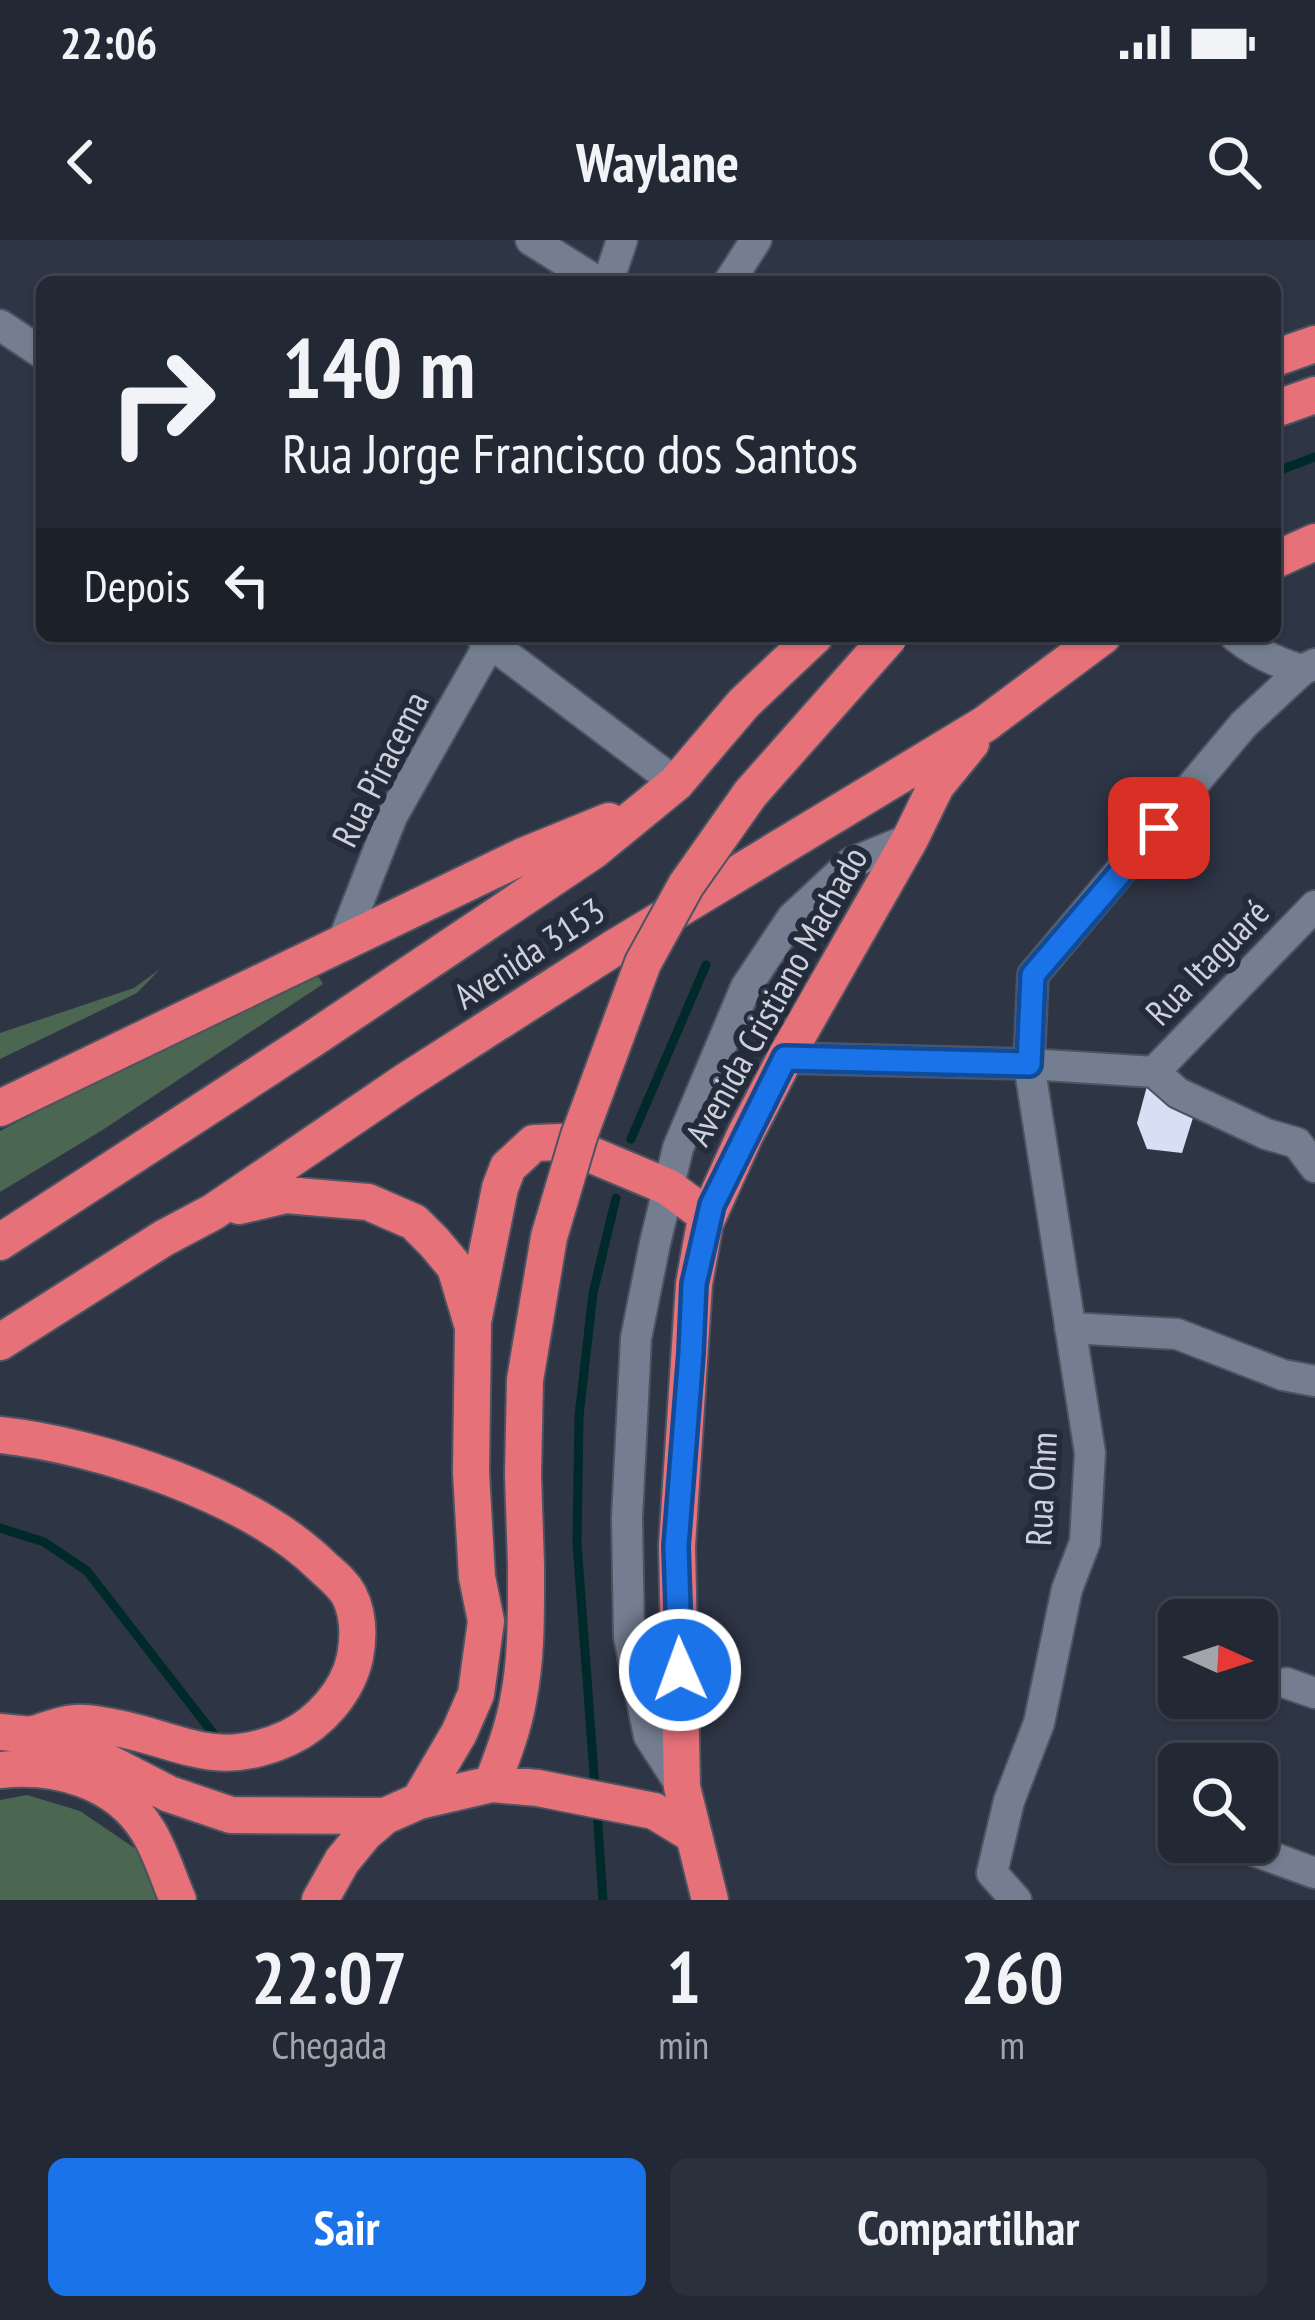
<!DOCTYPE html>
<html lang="pt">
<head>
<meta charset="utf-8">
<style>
	body { margin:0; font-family:"PT Sans Narrow",sans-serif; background:#2a303c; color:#f1f3f6; height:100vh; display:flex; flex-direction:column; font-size:45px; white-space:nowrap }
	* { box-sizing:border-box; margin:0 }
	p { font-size:39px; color:#a2a6ac }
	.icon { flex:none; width:66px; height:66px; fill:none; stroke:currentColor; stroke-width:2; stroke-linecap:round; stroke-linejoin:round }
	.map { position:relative; height:1660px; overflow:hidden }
	.panel { display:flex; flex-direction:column; background:#222834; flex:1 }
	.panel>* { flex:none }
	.banner { position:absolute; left:36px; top:36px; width:1245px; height:366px; border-radius:18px; box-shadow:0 3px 9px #0004,0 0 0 3px #3f444f; background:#222834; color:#f1f3f6; overflow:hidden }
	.needle { width:78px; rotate:93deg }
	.fabs { position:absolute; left:1158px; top:1359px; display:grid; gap:24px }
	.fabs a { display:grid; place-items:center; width:120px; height:120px; border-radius:18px; background:#222834; box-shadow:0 3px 9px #0004,0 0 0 3px #3f444f; font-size:60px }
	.pin { position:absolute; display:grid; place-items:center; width:102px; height:102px; color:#fff; margin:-51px; border-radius:24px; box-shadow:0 6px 18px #0006 }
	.me { position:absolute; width:132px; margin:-66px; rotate:358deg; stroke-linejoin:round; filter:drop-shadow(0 0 9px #0008) }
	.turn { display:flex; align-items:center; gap:42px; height:252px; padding:0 48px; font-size:54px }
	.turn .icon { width:156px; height:156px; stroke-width:2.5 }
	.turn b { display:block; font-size:84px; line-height:102px }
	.then { display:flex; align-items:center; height:114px; padding:0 48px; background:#0003; gap:24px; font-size:45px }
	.eta { display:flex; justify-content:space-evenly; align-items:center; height:204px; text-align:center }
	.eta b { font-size:72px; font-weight:700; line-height:84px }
	.cta { display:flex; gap:24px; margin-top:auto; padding:24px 48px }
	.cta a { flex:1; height:138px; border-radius:18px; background:#1a73e8; color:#fff; font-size:48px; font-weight:700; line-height:138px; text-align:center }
	.cta a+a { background:#2a303c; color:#f1f3f6 }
	.status { display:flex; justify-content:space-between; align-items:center; height:84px; padding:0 60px; background:#222834; direction:ltr }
	.status svg { height:33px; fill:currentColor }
	header { display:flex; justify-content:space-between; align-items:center; height:156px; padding:0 48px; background:#222834; font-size:54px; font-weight:700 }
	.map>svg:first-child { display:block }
	.green { fill:#4b6752 }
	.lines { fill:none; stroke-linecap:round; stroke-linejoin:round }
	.stream { stroke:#002929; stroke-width:9 }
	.building { fill:#d6dff4 }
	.minor-casing { stroke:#4d5360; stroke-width:34 }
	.highway-casing { stroke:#4d5360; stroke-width:40 }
	.minor { stroke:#757e90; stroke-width:30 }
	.highway { stroke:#e77179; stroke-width:36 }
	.highway-bridge-casing { stroke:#4d5360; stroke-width:40; stroke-linecap:butt }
	.highway-bridge { stroke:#e77179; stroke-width:36 }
	.route-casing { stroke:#114b97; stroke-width:30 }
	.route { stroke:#1a73e8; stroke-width:21 }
	.labels { text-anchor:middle; stroke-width:12; stroke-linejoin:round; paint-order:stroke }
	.street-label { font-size:36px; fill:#ccd1db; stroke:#242b3b }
</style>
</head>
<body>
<div class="status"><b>22:06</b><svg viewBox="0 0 49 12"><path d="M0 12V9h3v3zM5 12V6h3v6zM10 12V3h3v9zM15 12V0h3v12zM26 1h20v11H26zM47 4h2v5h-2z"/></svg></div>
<header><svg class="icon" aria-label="back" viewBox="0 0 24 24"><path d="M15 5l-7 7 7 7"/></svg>Waylane<svg class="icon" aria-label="search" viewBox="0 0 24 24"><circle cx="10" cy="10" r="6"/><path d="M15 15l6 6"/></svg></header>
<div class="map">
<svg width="1315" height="1660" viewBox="0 0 1315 1660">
	<rect width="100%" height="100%" fill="#2e3545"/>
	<path class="green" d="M160,729L137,753L0,819V793L134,748Z
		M318,736L323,744L101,891L0,952V891L78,850Z
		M27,1555L80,1571L136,1609L157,1660H0V1560Z"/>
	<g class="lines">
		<path class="stream" d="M1275,232L1315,217
			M631,899L706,725
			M0,1288L44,1302L87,1331L216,1497
			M595,1548L577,1303L579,1176L593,1053L616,958
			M597,1571L603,1660"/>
	</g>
	<path class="building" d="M1147,846L1197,865L1182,913L1147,909L1137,883Z"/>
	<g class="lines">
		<defs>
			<path id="minor" d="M531,0L598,42
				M608,42L622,0
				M729,42L756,0
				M0,85L42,113
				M481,396L676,543
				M1235,396C1256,413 1277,423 1302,430
				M343,701L392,576L494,396
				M785,818L1029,824L1154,832
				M1154,832L1315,666
				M1154,832L1178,853L1266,894L1297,903L1315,927
				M1070,1088L1177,1094L1283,1135L1315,1141
				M1286,1443L1315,1453
				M682,1547L649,1496L629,1397L627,1278L636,1098L655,1003L678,908L746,747L792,678L851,623L910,599
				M1233,1603L1315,1633
				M1016,1660L992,1633L1009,1561L1039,1483L1067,1349L1085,1302L1090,1213L1029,824L1033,735L1244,484L1302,430L1315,424"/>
			<path id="highway" d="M1275,118L1315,104
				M1275,169L1315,155
				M1275,320L1315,302
				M0,868L523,616L609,581
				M239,966L286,955L368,962L414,982L434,1002L455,1027L473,1087L471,1232L477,1337L486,1381L476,1454L459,1493L419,1561
				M0,1002L311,800L593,611L676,543L744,463L815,396
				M473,1082L500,948L508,927L534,903L561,902L668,947L707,976
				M0,1102L164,998L213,972L406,841L614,708L985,484L1103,396
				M0,1195C100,1206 252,1256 324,1328C333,1336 343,1344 349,1355C358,1373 359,1396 355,1417C348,1451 320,1483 288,1498C215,1531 182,1500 112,1487C100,1485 88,1482 76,1483C61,1484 46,1490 32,1495
				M0,1492L32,1495L107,1522L169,1554L231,1575L385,1576
				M0,1530C55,1524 117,1540 148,1591C161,1612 168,1637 178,1660
				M492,1544C502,1517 513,1490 518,1461C527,1417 526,1370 526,1325
				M320,1660L342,1621L365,1593L385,1576L419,1561L492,1544L538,1548L654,1571L692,1594
				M710,1660L682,1547L677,1306L694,1044L705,983L745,895L785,818L910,599L936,546L971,503"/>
		</defs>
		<use href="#minor" class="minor-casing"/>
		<use href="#highway" class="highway-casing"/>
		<use href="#minor" class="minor"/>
		<use href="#highway" class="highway"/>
		<defs>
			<path id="highway-bridge" d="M526,1325L523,1235L525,1140L549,997L579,896L643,723L686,645L750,554L890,396"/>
		</defs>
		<use href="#highway-bridge" class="highway-bridge-casing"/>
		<use href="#highway-bridge" class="highway-bridge"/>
	</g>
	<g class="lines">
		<defs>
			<path id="route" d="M680,1430L676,1306L691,1113L694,1044L712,965L785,818L1029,824L1033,735L1159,588"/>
		</defs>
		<use href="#route" class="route-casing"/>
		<use href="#route" class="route"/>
	</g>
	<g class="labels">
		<g class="street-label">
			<text transform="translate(380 529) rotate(-63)" y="13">Rua Piracema</text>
			<text transform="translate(529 713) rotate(-33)" y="13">Avenida 3153</text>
			<text transform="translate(1207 722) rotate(-46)" y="13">Rua Itaguaré</text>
			<text transform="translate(776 756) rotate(-61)" y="13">Avenida Cristiano Machado</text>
			<text transform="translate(1041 1249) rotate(-87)" y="13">Rua Ohm</text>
		</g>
	</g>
</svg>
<div class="fabs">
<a><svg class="needle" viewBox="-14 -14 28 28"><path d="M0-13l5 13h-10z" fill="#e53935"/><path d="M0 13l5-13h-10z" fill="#a2a6ac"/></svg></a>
<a><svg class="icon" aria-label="search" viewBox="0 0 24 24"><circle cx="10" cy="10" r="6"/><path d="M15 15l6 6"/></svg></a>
</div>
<div class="pin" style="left:1159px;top:588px;background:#d93025"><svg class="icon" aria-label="arrive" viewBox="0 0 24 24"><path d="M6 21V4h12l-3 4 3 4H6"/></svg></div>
<svg class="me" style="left:680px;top:1430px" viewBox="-20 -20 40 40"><circle r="17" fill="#1a73e8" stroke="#fff" stroke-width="3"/><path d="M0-11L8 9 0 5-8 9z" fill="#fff"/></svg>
<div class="banner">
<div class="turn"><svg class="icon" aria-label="right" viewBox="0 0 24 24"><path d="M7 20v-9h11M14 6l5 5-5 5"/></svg><div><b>140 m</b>Rua Jorge Francisco dos Santos</div></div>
<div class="then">Depois<svg class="icon" aria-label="left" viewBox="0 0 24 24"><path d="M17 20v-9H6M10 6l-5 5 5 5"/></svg></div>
</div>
</div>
<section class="panel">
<div class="eta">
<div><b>22:07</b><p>Chegada</p></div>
<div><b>1</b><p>min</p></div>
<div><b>260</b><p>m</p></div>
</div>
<div class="cta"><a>Sair</a><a>Compartilhar</a></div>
</section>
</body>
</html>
